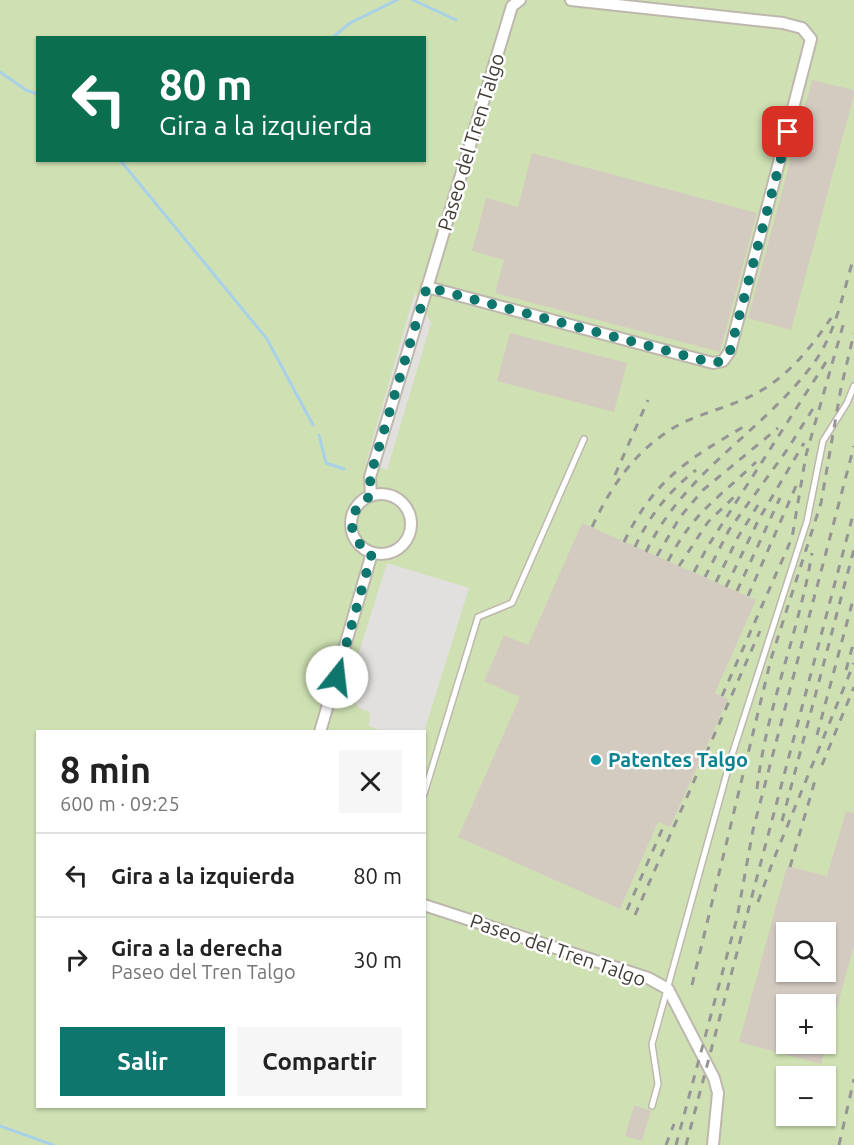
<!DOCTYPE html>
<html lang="es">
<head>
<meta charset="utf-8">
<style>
	body { margin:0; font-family:Ubuntu,sans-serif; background:#f6f6f6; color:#222; height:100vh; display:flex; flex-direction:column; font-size:22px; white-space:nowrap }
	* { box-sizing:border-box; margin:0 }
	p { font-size:20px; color:#767676 }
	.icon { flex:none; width:33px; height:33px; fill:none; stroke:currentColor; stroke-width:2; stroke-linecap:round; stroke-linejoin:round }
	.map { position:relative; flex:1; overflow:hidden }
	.panel { position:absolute; left:36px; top:730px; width:390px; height:378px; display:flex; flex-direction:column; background:#fff; border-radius:0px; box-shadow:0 2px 4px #0004 }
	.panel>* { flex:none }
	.top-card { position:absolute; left:36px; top:36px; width:390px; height:126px; border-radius:0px; box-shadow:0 2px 4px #0004; background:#0b6e4f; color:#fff; overflow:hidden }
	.tools { position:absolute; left:776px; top:922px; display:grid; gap:12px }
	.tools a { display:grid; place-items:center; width:60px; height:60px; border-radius:0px; background:#fff; box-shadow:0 2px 4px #0004; font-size:30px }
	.pin { position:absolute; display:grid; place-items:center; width:51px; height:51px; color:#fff; margin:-26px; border-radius:12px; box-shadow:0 3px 9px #0006 }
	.me { position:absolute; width:66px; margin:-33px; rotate:16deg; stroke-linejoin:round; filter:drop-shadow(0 0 4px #0008) }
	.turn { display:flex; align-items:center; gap:21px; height:126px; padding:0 24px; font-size:27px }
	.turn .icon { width:78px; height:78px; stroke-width:2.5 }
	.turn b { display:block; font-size:42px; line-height:51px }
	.round { display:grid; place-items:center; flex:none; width:63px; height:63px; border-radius:0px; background:#f6f6f6 }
	.head { display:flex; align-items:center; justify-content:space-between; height:102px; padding:0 24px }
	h1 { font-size:36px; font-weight:700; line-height:45px }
	.primary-button { display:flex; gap:12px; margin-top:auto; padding:12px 24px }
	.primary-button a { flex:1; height:69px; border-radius:0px; background:#0f766e; color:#fff; font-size:24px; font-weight:700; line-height:69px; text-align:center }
	.primary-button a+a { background:#f6f6f6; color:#222 }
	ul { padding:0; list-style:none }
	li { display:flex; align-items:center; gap:18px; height:84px; padding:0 24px; border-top:2px solid #e0e0e0 }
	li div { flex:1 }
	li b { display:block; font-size:22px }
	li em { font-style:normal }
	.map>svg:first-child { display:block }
	.green { fill:#cfe1b3; fill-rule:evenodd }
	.parking { fill:#e2e0de }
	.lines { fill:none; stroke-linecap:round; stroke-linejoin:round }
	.stream { stroke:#a8d1e8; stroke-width:3 }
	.building { fill:#d4cbc0; fill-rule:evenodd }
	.service-casing { stroke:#beb7ad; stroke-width:8 }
	.minor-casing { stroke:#beb7ad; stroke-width:14 }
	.service { stroke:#fff; stroke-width:5 }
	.minor { stroke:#fff; stroke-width:10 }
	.rail { stroke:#959595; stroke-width:3; stroke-dasharray:8 8; stroke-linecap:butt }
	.route { stroke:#0f766e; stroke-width:10; stroke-dasharray:0 18 }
	.culture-dot { fill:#0f9aa8; stroke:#fff; stroke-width:2 }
	.labels { text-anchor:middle; stroke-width:5; stroke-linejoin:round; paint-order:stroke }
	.street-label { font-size:20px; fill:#433d36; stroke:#fff }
	.culture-label { font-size:20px; font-weight:bold; fill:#0d838f; stroke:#fff; text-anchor:start }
</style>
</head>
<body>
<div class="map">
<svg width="854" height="1145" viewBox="0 0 854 1145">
	<rect width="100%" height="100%" fill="#f1ede6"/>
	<path class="green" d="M0,0H854V1145H0ZM38,38H424V160H38ZM38,732H424V1107H38ZM786,933H825V972H786ZM786,1005H825V1044H786ZM786,1077H825V1116H786Z"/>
	<path class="parking" d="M415,292L431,323L387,470L366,463Z
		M387,563L469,588L424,732H384L369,726L370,712L361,709L346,694Z"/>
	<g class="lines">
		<path class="stream" d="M413,0L456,20
			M332,38L350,23L397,0
			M0,72L26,90L38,94
			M120,160L267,339L313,425
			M319,435L326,463L344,469
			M0,1126L53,1145"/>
	</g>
	<path class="building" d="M812,80L854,90V95L791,330L748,318Z
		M532,153L757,213L720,352L495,293L504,260L472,251L486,198L518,207Z
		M510,333L627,363L614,412L497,381Z
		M582,523L756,600L715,693L728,699L670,827L658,822L620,909L458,837L520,697L484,681L504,635L528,645Z
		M846,811L854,813V945L828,1041H825V1005H786V1044H827L821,1064L739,1042L787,866L827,876ZM786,933H825V972H786Z
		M634,1105L651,1111L642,1141L625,1136Z"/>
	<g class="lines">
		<defs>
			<path id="service" d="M424,794L478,617L512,603L584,439
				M652,1106L658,1084L652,1044L731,758L807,521L823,441L847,403L854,386"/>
			<path id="minor" d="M427,287L713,363L723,361L730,351L811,39L802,28L783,23L571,0
				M351 524a30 30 0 1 1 60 0a30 30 0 1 1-60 0Z
				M371,496L370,477L512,6L520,0
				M320,732L372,553
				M424,905L648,978L668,989L714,1078L718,1093L713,1145"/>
		</defs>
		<use href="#service" class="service-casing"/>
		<use href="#minor" class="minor-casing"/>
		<use href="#service" class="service"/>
		<use href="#minor" class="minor"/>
		<path class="rail" d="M615,475L648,400
			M592,527C610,489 631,456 667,432C690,416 717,411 742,400C782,384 808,352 831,318
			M624,542C654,480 688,459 745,426
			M635,547C649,516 669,491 696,470
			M646,552C685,470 765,431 816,360C837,329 843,292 854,257
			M657,556L680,517L703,490L778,428
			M668,561C694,511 718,499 756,462
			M679,566L708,522L734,497
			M694,572L708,546L826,362
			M705,577L729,530L787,450L814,407
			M716,582L738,537L758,505
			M726,587L759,519L804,443
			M737,591L780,498
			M748,596L796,486
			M846,670L854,641
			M722,696L792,538L806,455L844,322
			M817,735L854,596
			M822,765L854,687
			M757,789C766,708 799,633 812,553
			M782,821L854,549
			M790,867L816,777
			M758,902L773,861L854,663
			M627,910L664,825
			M635,915L760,631
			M692,985L771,659L821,503L841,388L854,333
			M666,1145L674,1124
			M676,1145L737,918L753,830L854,446
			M686,1145L854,511
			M839,1145L854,1079"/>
	</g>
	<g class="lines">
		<path class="route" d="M337,677L372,553C346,540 345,510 371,496L370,477L427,287L713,363L723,361L730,351L788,132"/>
	</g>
	<circle class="culture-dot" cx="596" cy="760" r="6"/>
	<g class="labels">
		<g class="street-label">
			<text transform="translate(471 142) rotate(-73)" y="7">Paseo del Tren Talgo</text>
			<text transform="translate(558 950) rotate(19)" y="7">Paseo del Tren Talgo</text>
		</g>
		<g class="culture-label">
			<text x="608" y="767">Patentes Talgo</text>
		</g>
	</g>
</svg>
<div class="tools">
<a><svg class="icon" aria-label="search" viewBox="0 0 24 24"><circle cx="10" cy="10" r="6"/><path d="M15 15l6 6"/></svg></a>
<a>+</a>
<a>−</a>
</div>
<div class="pin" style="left:788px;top:132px;background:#d93025"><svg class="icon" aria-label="arrive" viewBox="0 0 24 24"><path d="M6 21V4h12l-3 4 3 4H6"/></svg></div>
<svg class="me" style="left:337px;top:677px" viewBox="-20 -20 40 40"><circle r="19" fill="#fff"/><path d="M0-13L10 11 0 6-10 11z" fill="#0f766e"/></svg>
<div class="top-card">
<div class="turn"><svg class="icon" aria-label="left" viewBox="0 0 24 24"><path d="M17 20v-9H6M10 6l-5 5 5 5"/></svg><div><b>80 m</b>Gira a la izquierda</div></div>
</div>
<section class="panel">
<div class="head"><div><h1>8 min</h1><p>600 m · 09:25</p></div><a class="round"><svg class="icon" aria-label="close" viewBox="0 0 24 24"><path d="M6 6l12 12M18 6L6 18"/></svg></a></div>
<ul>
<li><svg class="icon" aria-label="left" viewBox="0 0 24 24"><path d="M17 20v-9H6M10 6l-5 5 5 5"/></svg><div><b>Gira a la izquierda</b></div><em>80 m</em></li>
<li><svg class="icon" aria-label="right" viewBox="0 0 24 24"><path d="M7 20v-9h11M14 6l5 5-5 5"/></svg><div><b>Gira a la derecha</b><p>Paseo del Tren Talgo</p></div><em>30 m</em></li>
</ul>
<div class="primary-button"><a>Salir</a><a>Compartir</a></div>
</section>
</div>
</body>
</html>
